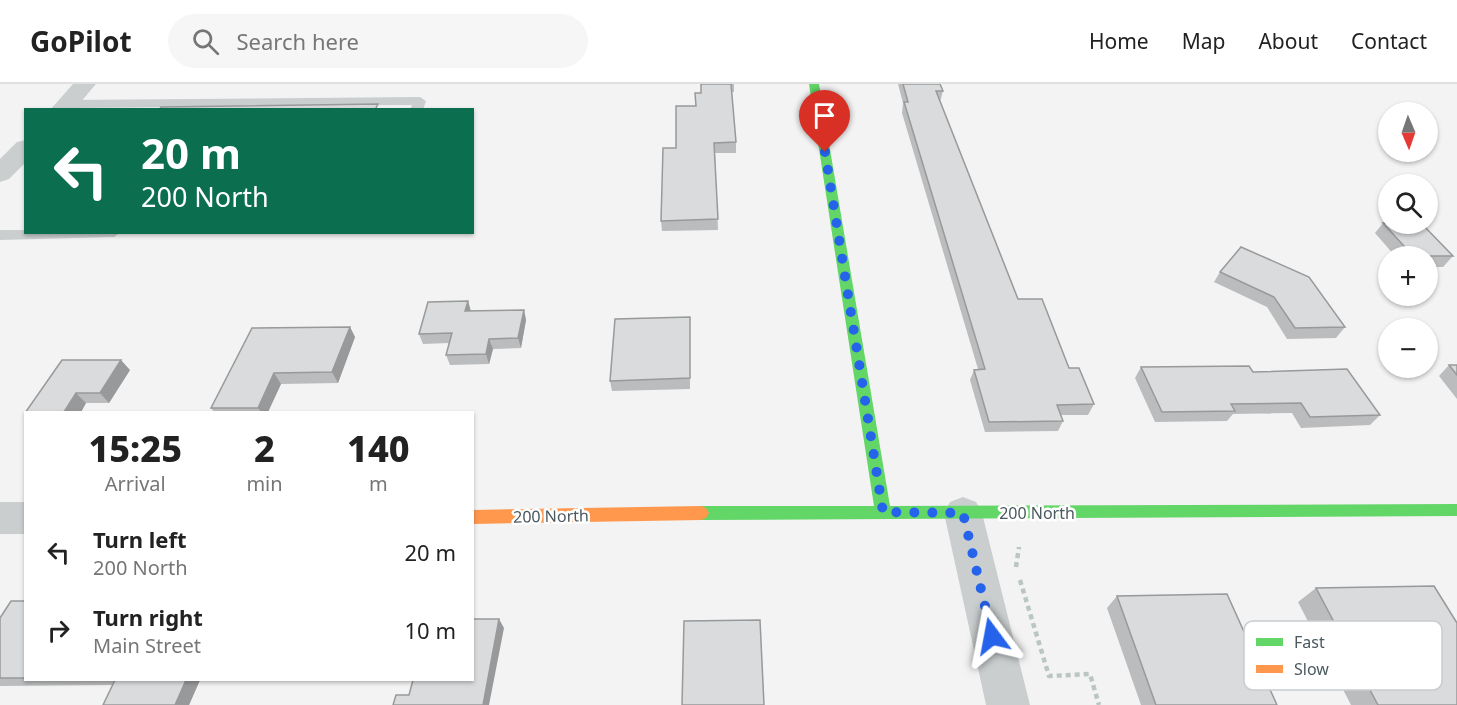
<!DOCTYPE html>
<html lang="en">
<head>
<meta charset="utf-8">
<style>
	body { margin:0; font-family:"Noto Sans",sans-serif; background:#f6f6f6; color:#222; height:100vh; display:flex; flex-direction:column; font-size:22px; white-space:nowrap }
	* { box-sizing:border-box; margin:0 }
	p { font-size:20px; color:#767676 }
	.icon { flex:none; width:33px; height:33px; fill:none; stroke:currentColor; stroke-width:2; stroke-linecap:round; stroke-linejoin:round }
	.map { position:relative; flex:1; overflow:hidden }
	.panel { position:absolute; left:24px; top:327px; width:450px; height:270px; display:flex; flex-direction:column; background:#fff; border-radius:0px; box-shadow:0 2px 4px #0004 }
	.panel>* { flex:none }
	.hud { position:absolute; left:24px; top:24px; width:450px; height:126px; border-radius:0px; box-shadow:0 2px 4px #0004; background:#0b6e4f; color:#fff; overflow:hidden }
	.needle { width:39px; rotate:178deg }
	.tools { position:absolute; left:1378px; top:18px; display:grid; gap:12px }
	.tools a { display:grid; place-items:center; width:60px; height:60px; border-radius:50%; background:#fff; box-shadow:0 2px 4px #0004; font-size:30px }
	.pin { position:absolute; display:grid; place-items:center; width:51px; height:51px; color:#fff; margin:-62px -26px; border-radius:50% 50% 50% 0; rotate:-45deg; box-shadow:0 0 6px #0007 }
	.pin .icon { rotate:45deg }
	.me { position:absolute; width:66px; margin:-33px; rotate:347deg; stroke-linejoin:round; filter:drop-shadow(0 0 4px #0008) }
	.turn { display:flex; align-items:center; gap:21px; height:126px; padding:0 18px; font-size:27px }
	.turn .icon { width:78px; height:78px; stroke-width:2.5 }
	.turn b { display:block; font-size:42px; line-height:51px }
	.eta { display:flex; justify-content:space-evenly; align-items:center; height:102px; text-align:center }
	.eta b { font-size:36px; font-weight:800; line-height:42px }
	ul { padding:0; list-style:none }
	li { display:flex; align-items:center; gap:18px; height:78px; padding:0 18px }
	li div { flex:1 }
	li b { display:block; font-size:22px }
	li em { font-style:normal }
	header { display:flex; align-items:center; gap:36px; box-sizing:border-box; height:84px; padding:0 30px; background:#fff; border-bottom:2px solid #e0e0e0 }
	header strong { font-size:28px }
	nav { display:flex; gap:33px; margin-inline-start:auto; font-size:21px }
	.search { width:420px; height:54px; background:#f6f6f6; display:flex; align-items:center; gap:15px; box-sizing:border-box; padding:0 21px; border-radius:33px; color:#767676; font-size:22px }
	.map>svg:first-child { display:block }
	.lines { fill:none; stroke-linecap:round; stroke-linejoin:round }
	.path { stroke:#bac6c0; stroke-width:4.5; stroke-dasharray:5 4; stroke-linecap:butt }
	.lane { fill:#cacecf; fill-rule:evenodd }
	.street { fill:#cacecf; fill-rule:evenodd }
	.fast { fill:#63d668; fill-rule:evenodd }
	.slow { fill:#ff974d; fill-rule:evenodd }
	.wall { fill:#bbbcbd }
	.shaded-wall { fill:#98999a }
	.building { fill:#d9dbdc; stroke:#98999a; stroke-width:1.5 }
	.route { stroke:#2563eb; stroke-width:10; stroke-dasharray:0 18 }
	.labels { text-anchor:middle; stroke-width:5; stroke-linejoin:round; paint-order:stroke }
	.street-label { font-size:16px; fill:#4a595f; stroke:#fff }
	.key { fill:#fff; stroke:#c9cdcf; stroke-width:1.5 }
	.key-label { font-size:16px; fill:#4a595f }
</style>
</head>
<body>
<header>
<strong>GoPilot</strong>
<div class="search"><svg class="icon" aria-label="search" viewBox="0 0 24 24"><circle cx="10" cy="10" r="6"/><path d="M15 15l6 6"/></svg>Search here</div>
<nav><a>Home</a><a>Map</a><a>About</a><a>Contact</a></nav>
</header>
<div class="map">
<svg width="1457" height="621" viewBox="0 0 1457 621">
	<rect width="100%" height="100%" fill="#f3f3f3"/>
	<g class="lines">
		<path class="path" d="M1016,483L1019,463
			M1020,496L1049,592L1090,590L1099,621"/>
		<path class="lane" d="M420,13L426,17L423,26H410L412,21L67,24L61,20L67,16Z
			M0,146H26V148H121L114,153L0,156Z"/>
		<path class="street" d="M73,0H96L74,26H50Z
			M26,56V78L9,95L0,98V75L17,58Z
			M963,413L976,418L982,429L1030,621H986L944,429L950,418Z
			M0,418H26V450H0Z"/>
		<path class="fast" d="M809,0H819L890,422L1457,420V432L701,436L696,434L693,429L696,424L701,422H874Z"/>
		<path class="slow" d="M701,422L706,424L709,429L706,434L701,436L472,440V426Z"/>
	</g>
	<path class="wall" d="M701,0H734V8H732L736,58V69H715L718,146L662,147L661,137L676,64L696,22L701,9Z
		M898,0H940L943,7L940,18L1018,215L1069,284L1094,320L1088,331H1061L1063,337L1058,347L985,348L970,296L974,286L978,285L902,29L903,19Z
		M1383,139L1453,172L1443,183H1428V172H1395L1375,149Z
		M1220,188L1345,243L1336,254L1287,255L1267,223L1214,198Z
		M468,217L471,227L524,226L526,236L521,264L493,265L489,280L450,281L446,271L449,259L423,260L419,250Z
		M350,243L355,253L338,299L281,300L268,328H214L211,324Z
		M690,244V305L612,307L610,297Z
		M1449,281H1457V315L1439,292Z
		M1141,283L1253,288L1380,331L1370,341L1301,344L1292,329L1233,330L1227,337L1155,338L1135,294Z
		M130,286L109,319H86L81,328L25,329Z
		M1316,504L1457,621H1351L1298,518Z
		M1117,512L1277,621H1141L1107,524Z
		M26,517V596H200L189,621H103L113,601L0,602V534Z"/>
	<path class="shaded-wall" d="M468,217L471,228L465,227Z
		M524,226L526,236L521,264L518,254Z
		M350,243L355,253L338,299L332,288Z
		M489,255L493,265L489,280L486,270Z
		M121,276L130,286L109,319L100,309Z
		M274,289L281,300L268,328H261L258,324Z
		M76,309L86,319L81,328H64Z
		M499,535L504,544L489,621H483Z
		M186,596H200L189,621H175Z"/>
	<path class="building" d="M701,0H731L736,58L714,59L718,135L661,137L663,64H676V22H696L695,9H701Z
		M903,0H940L943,7H936L1018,215H1042L1069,284H1079L1094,320L1057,321L1063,337L989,338L974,286L985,285L904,18H908Z
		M378,20L375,26H159L161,23Z
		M1383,139L1422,140L1453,172H1413Z
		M1241,163L1309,193L1345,243L1295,244L1274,213L1220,188Z
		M468,217L465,227L524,226L518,254L489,255L486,270L446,271L452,249L419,250L428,218Z
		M690,233V294L610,297L615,235Z
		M350,243L332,288L274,289L258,324H211L252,244Z
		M62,276H121L100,309H76L64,328L25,329Z
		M1449,281H1457V291Z
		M1249,282L1253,288L1347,285L1380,331L1310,333L1301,319L1231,320L1235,327L1162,328L1141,283Z
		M1434,502L1457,539V621H1378L1316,504Z
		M1227,510L1277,621H1156L1117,512Z
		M11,517H26V594H0V534Z
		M472,535H499L483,621H393L396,611H409L413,596H472Z
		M760,536L764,621H682L684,537Z
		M115,596H186L175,621H103Z"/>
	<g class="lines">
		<path class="route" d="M825,68L883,428L963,429L992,552"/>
	</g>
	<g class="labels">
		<g class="street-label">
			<text x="1037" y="435">200 North</text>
			<text transform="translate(551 432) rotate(-1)" y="6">200 North</text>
		</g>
	</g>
	<rect x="1244" y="537" width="198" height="69" rx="9" class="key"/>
	<rect x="1256" y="554" width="27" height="8" fill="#63d668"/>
	<rect x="1256" y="581" width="27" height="8" fill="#ff974d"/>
	<g class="key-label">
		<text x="1294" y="564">Fast</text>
		<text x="1294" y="591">Slow</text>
	</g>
</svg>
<div class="tools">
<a><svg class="needle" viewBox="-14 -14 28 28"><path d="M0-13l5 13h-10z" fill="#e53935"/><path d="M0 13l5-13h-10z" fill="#767676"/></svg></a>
<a><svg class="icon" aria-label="search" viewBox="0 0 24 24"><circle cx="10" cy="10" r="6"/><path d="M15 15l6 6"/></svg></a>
<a>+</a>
<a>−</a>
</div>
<div class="pin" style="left:825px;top:68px;background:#d93025"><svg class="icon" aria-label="arrive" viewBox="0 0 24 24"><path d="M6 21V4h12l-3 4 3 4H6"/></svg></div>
<svg class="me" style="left:992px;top:552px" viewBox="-20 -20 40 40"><path d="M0-17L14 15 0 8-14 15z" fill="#2563eb" stroke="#fff" stroke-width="4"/></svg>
<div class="hud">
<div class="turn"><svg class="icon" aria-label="left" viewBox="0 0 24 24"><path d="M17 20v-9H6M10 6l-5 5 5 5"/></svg><div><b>20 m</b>200 North</div></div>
</div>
<section class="panel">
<div class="eta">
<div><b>15:25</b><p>Arrival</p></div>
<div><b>2</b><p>min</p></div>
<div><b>140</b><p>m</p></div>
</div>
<ul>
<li><svg class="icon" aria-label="left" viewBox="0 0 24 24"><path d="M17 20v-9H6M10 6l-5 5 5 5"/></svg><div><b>Turn left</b><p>200 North</p></div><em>20 m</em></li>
<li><svg class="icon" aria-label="right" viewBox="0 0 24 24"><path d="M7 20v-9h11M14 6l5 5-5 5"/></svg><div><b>Turn right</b><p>Main Street</p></div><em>10 m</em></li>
</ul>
</section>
</div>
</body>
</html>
